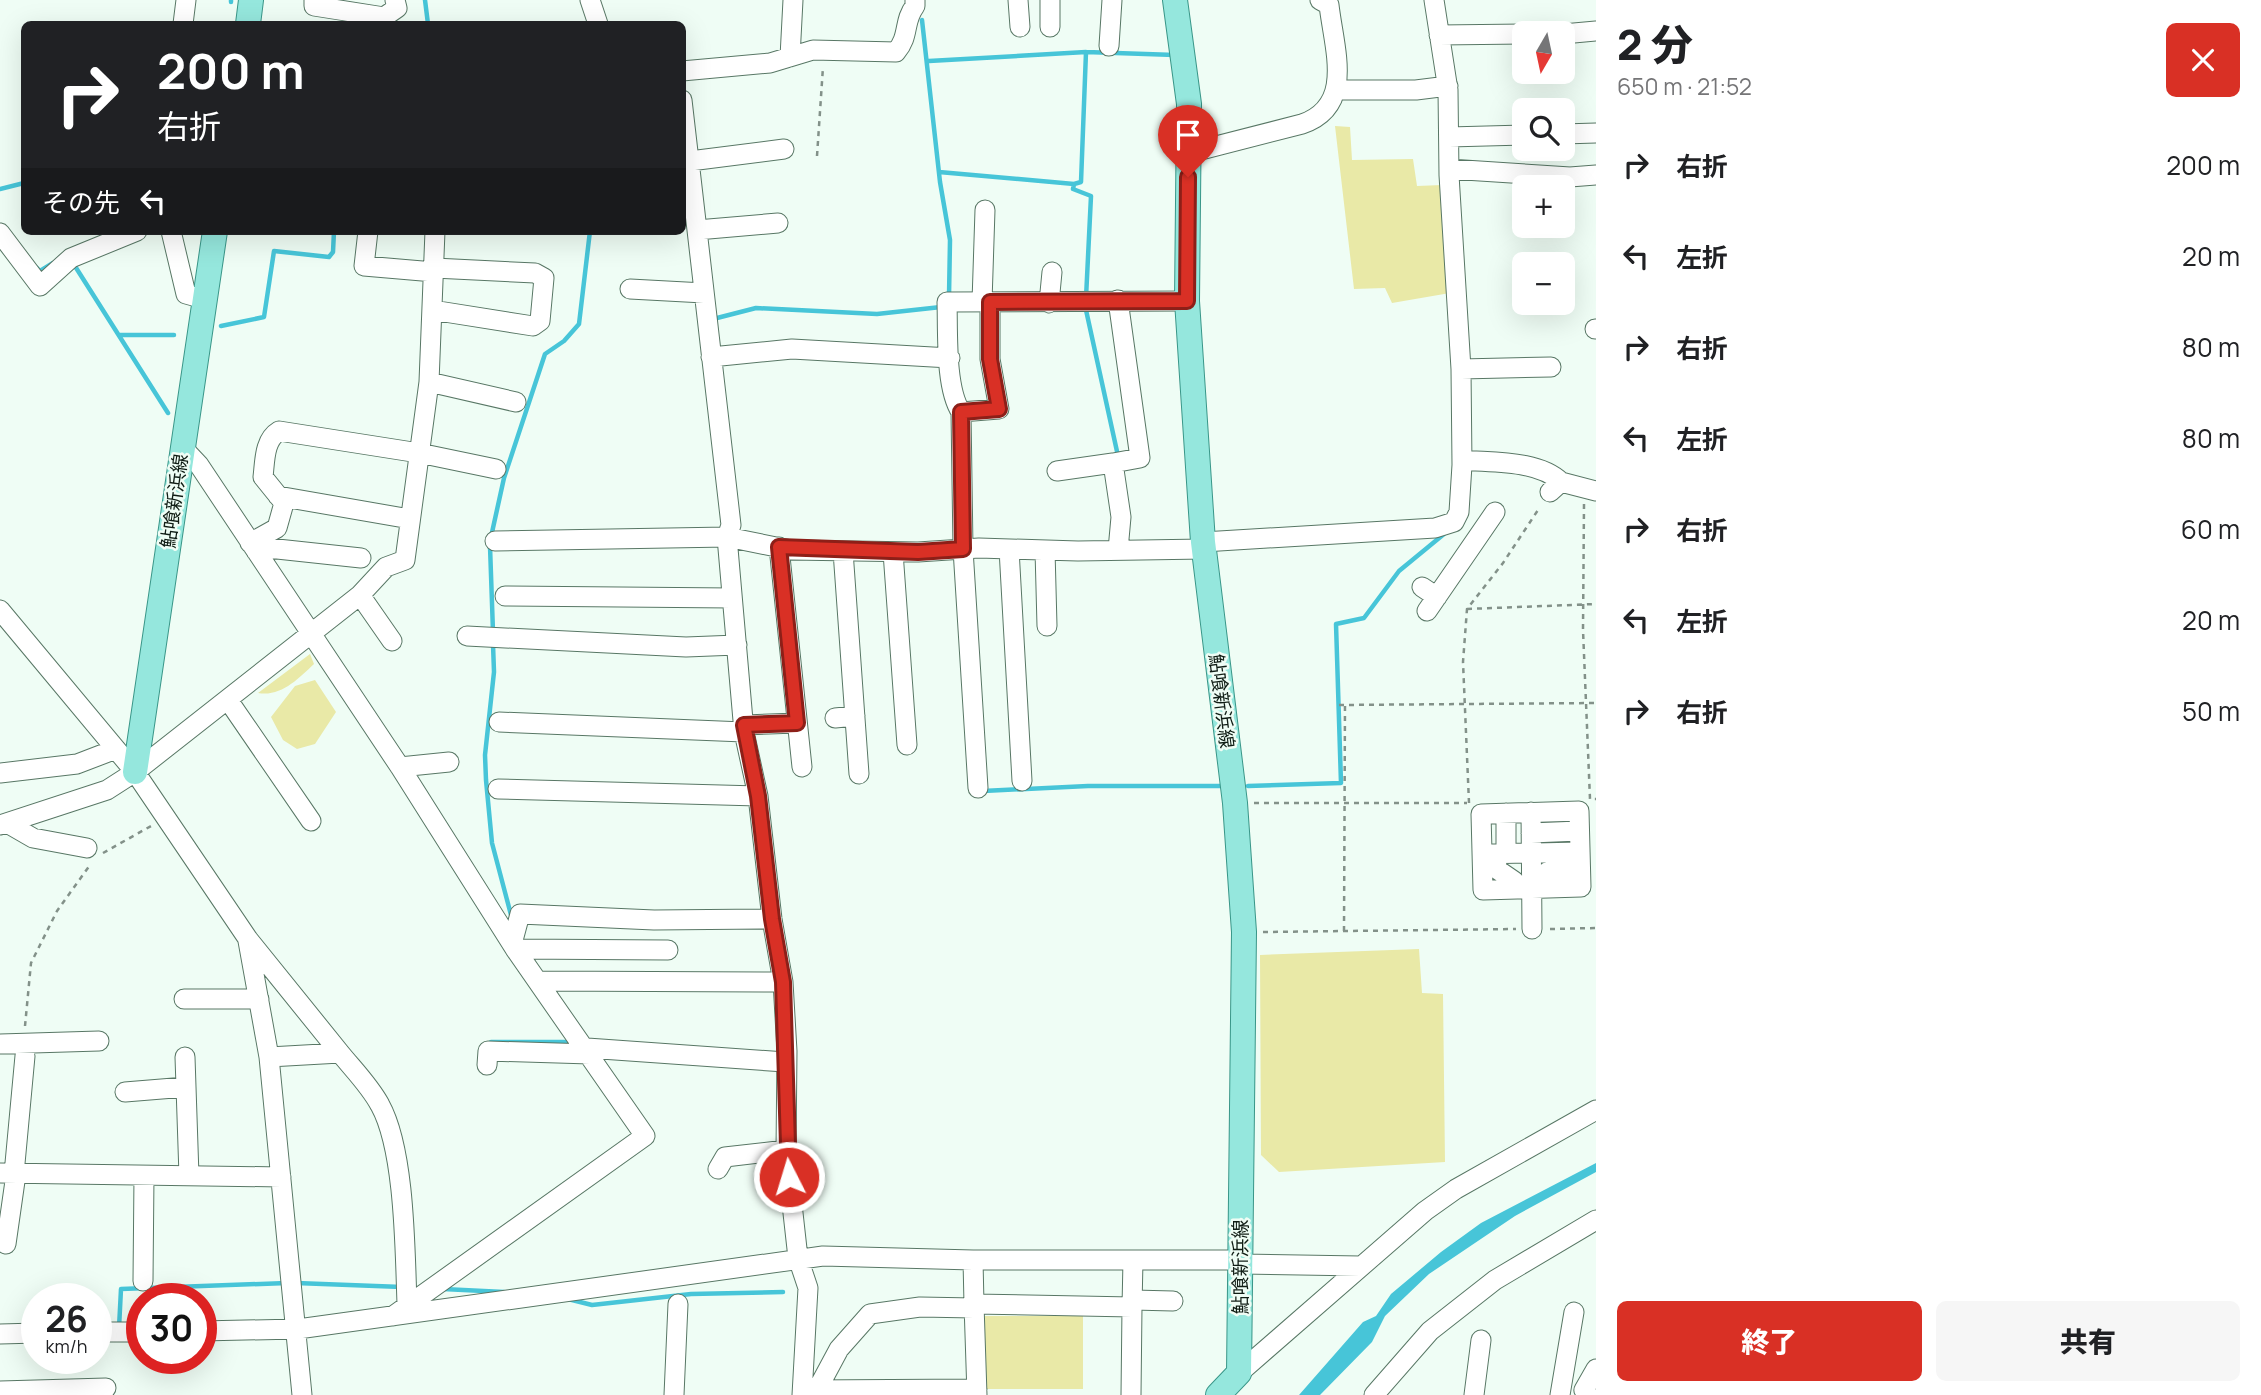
<!DOCTYPE html>
<html lang="ja">
<head>
<meta charset="utf-8">
<style>
	body { margin:0; font-family:Manrope,"Noto Sans JP",sans-serif; background:#f6f6f6; color:#202124; height:100vh; display:flex; flex-direction:column; font-size:26px; white-space:nowrap }
	* { box-sizing:border-box; margin:0 }
	p { font-size:23px; color:#757577 }
	.icon { flex:none; width:38px; height:38px; fill:none; stroke:currentColor; stroke-width:2; stroke-linecap:round; stroke-linejoin:round }
	.map { position:relative; flex:1; overflow:hidden }
	.drawer { display:flex; flex-direction:column; background:#fff; width:665px }
	.drawer>* { flex:none }
	.banner { position:absolute; left:21px; top:21px; width:665px; height:214px; border-radius:10px; box-shadow:0 7px 28px #0002; background:#202124; color:#fff; overflow:hidden }
	.needle { width:46px; rotate:189deg }
	.buttons { position:absolute; left:1512px; top:21px; display:grid; gap:14px }
	.buttons a { display:grid; place-items:center; width:63px; height:63px; border-radius:10px; background:#fff; box-shadow:0 7px 28px #0002; font-size:35px }
	.speed { position:absolute; left:21px; top:1283px; display:flex; gap:14px; font-size:35px; font-weight:700; text-align:center }
	.speed>* { display:grid; place-content:center; width:91px; height:91px; border-radius:50%; background:#fff; box-shadow:0 7px 28px #0002; line-height:1 }
	.speed small { font-size:18px; font-weight:400 }
	.speed .limit { border:10px solid #d22; background:#fff; color:#111 }
	.pin { position:absolute; display:grid; place-items:center; width:60px; height:60px; color:#fff; margin:-72px -30px; border-radius:50% 50% 50% 0; rotate:-45deg; box-shadow:0 0 7px #0007 }
	.pin .icon { rotate:45deg }
	.me { position:absolute; width:77px; margin:-38px; rotate:355deg; stroke-linejoin:round; filter:drop-shadow(0 0 5px #0008) }
	.turn { display:flex; align-items:center; gap:24px; height:147px; padding:0 21px; font-size:32px }
	.turn .icon { width:91px; height:91px; stroke-width:2.5 }
	.turn b { display:block; font-size:49px; line-height:60px }
	.then { display:flex; align-items:center; height:66px; padding:0 21px; background:#0003; gap:14px; font-size:26px }
	.round { display:grid; place-items:center; flex:none; width:74px; height:74px; border-radius:10px; background:#f6f6f6 }
	.overview { display:flex; align-items:center; justify-content:space-between; height:119px; padding:0 21px }
	h1 { font-size:42px; font-weight:800; line-height:52px }
	.button { display:flex; gap:14px; margin-top:auto; padding:14px 21px }
	.button a { flex:1; height:80px; border-radius:10px; background:#d93025; color:#fff; font-size:28px; font-weight:800; line-height:80px; text-align:center }
	.button a+a { background:#f6f6f6; color:#202124 }
	ul { padding:0; list-style:none }
	li { display:flex; align-items:center; gap:21px; height:91px; padding:0 21px }
	li div { flex:1 }
	li b { display:block; font-size:26px }
	li em { font-style:normal }
	main { display:flex; flex:1; min-height:0 }
	.map>svg:first-child { display:block }
	.green { fill:#e9e9a7 }
	.water { fill:#47c5d8 }
	.lines { fill:none; stroke-linecap:round; stroke-linejoin:round }
	.stream { stroke:#47c5d8; stroke-width:4.5 }
	.minor-casing { stroke:#587765; stroke-width:21 }
	.major-casing { stroke:#399688; stroke-width:26 }
	.path { stroke:#839189; stroke-width:2.5; stroke-dasharray:5 5; stroke-linecap:butt }
	.minor { stroke:#fff; stroke-width:19 }
	.major { stroke:#95e7dd; stroke-width:24 }
	.route-casing { stroke:#8d1f18; stroke-width:18 }
	.route { stroke:#d93025; stroke-width:12 }
	.labels { text-anchor:middle; stroke-width:5; stroke-linejoin:round; paint-order:stroke }
	.street-label { font-size:19px; fill:#0f1c14; stroke:#effdf5 }
</style>
</head>
<body>
<main>
<div class="map">
<svg width="1596" height="1395" viewBox="0 0 1596 1395">
	<rect width="100%" height="100%" fill="#effdf5"/>
	<path class="green" d="M1335,126L1350,127L1352,160L1413,159L1417,186L1442,185L1450,293L1392,303L1385,288L1354,289Z
		M310,654L314,664C298,679 281,697 258,693Z
		M315,680L336,712L315,744L297,749L283,740L271,717L295,686Z
		M1419,949L1422,993L1443,994L1445,1162L1279,1172L1261,1155L1260,955Z
		M983,1316H1083V1389H984Z"/>
	<path class="water" d="M1596,1163V1172L1515,1216L1429,1274L1385,1316L1372,1342L1320,1395H1299L1363,1322L1376,1316L1391,1294L1441,1252L1481,1223Z"/>
	<g class="lines">
		<path class="stream" d="M425,0L428,24
			M231,2V0
			M922,20L940,182L950,240L949,297
			M1086,52L1175,55
			M929,61L1086,52L1081,182L1074,184
			M939,172L1074,184L1073,189L1091,196L1086,298
			M0,189L24,183
			M73,263L168,413
			M37,268L40,271L53,263
			M1086,310L1118,456
			M717,318L756,308L877,314L941,307
			M221,326L264,317L274,251L329,257L333,252L334,231
			M119,335H174
			M491,537L504,478L545,354L564,341L579,324L590,231
			M490,546L493,632
			M493,644L494,672L485,755L486,780L492,843L511,915
			M1248,786L1341,783L1336,624L1364,618L1399,571L1444,534
			M983,791L1088,786H1224
			M491,1042H567
			M296,1283L402,1287
			M443,1289L504,1292
			M568,1299L592,1305L691,1294L783,1292
			M119,1328L121,1289L287,1283"/>
		<defs>
			<path id="minor" d="M314,0V6L384,17L397,8L395,0
				M590,0L598,24
				M1018,0L1020,27
				M183,24L186,0
				M1050,27V0
				M1563,34L1596,31
				M1439,35L1524,34
				M1109,46L1112,0
				M790,57L793,0
				M682,71L770,63L813,50L896,52C910,36 903,21 915,6V0
				M1338,90H1416L1448,86
				M682,100L731,525L727,537L744,732L758,796L772,919L783,982L787,1051L786,1150L798,1258L808,1288L802,1395
				M1563,134L1596,133
				M1449,137L1524,135
				M1189,153L1302,124C1355,106 1334,49 1329,5L1320,0
				M690,161L784,149
				M1449,169L1570,177L1596,175
				M697,230L778,223
				M171,231L186,294L204,299
				M368,231L364,266L434,272
				M0,233L40,286L71,258L137,231
				M630,289L704,293
				M1118,300L1140,458L1113,463L1121,517L1118,550
				M982,302L985,210
				M1049,303L1052,272
				M432,310L533,326L540,321L544,278L535,273L434,268
				M1595,329H1596
				M711,357L792,349L950,358
				M1461,369L1551,367
				M429,382L516,402
				M961,412L999,409L990,359V302
				M182,447L199,465L400,767L515,949L645,1136L393,1316
				M1462,460C1493,463 1538,460 1561,482
				M1057,471L1113,463
				M1550,492L1561,482L1596,491
				M278,496L410,519
				M495,541L727,537L791,550L918,552L979,548L1078,551L1204,549
				M1203,542L1435,528L1454,522L1459,512L1462,465L1461,369L1449,175L1448,90L1434,0
				M250,543L277,528L284,503L263,477C265,461 264,440 279,431L419,453L496,469
				M779,547L802,767
				M1009,549L1022,781
				M1045,550L1047,626
				M256,551L268,548L361,558
				M843,551L859,774
				M893,552L907,745
				M1422,587L1437,597
				M360,595L392,641
				M505,596L732,598
				M0,610L135,772L107,790L0,825
				M1427,611L1495,512
				M467,636L686,647L737,645
				M228,700L311,821
				M835,718L855,716
				M499,722L744,732
				M744,725L797,723
				M400,767L449,762
				M0,773L77,764L116,749
				M978,788L963,549L961,412C945,388 948,331 947,302L1187,301
				M498,789L758,796
				M1579,811L1581,887L1483,890L1481,814Z
				M1531,812L1532,929
				M1506,813V853
				M7,823L33,838L87,848
				M1531,833L1579,831
				M1482,854L1580,852
				M1494,854L1498,870L1514,881V889
				M1547,888V872L1565,871V853
				M248,941L269,1057L302,1395
				M512,944L520,914L654,920L772,919
				M515,949L668,950
				M538,981L783,982
				M184,999H259
				M0,1044L99,1041
				M587,1048L785,1062
				M340,1053L248,939L135,772L360,595L386,567L405,560L429,382L435,231
				M185,1057L189,1176
				M269,1057L340,1053C353,1069 370,1086 380,1105C405,1150 405,1251 407,1304
				M487,1065L488,1051L590,1054
				M125,1092L186,1087
				M718,1169L725,1157L786,1150
				M0,1173L281,1177
				M14,1174L25,1056
				M6,1244L16,1174
				M1133,1260H1239
				M1242,1264L1360,1266
				M143,1281L144,1176
				M1133,1300L1173,1301
				M974,1304L973,1260H1133L1132,1307
				M201,1331L298,1329L823,1256L973,1260
				M96,1332H142
				M0,1334L37,1333
				M1239,1373L1425,1211L1456,1189L1596,1110
				M806,1390L977,1389
				M817,1390L839,1349L870,1314L920,1307L974,1308
				M0,1391L106,1388
				M674,1395L678,1304
				M977,1395L974,1304L1132,1307L1131,1395
				M1374,1395L1430,1331L1495,1280L1596,1220
				M1474,1395L1481,1340
				M1560,1395L1574,1312
				M1588,1395L1584,1390L1596,1369"/>
			<path id="major" d="M1175,0L1189,104L1187,301L1203,542L1235,803L1244,932L1239,1373L1218,1395
				M248,24L251,0
				M135,772L215,231"/>
		</defs>
		<use href="#minor" class="minor-casing"/>
		<use href="#major" class="major-casing"/>
		<path class="path" d="M817,156L823,67
			M1584,504L1583,630L1590,799H1596
			M1467,609L1596,604
			M1339,705L1596,703
			M1254,803H1467
			M1469,803L1463,662L1467,609L1503,563L1540,507
			M103,853L151,826
			M1550,929L1596,928
			M1344,931L1345,704
			M1263,932L1516,929
			M25,1026L31,963L57,911L90,865"/>
		<use href="#minor" class="minor"/>
		<use href="#major" class="major"/>
	</g>
	<g class="lines">
		<defs>
			<path id="route" d="M789,1177L783,982L772,919L758,796L744,725L797,723L779,547L918,552L963,549L961,412L999,409L990,359V302L1187,301L1188,177"/>
		</defs>
		<use href="#route" class="route-casing"/>
		<use href="#route" class="route"/>
	</g>
	<g class="labels">
		<g class="street-label">
			<text transform="translate(174 501) rotate(-82)" y="7">鮎喰新浜線</text>
			<text transform="translate(1222 701) rotate(83)" y="7">鮎喰新浜線</text>
			<text transform="translate(1240 1267) rotate(-90)" y="7">鮎喰新浜線</text>
		</g>
	</g>
</svg>
<div class="buttons">
<a><svg class="needle" viewBox="-14 -14 28 28"><path d="M0-13l5 13h-10z" fill="#e53935"/><path d="M0 13l5-13h-10z" fill="#757577"/></svg></a>
<a><svg class="icon" aria-label="search" viewBox="0 0 24 24"><circle cx="10" cy="10" r="6"/><path d="M15 15l6 6"/></svg></a>
<a>+</a>
<a>−</a>
</div>
<div class="speed"><div>26<small>km/h</small></div><div class="limit">30</div></div>
<div class="pin" style="left:1188px;top:177px;background:#d93025"><svg class="icon" aria-label="arrive" viewBox="0 0 24 24"><path d="M6 21V4h12l-3 4 3 4H6"/></svg></div>
<svg class="me" style="left:789px;top:1177px" viewBox="-20 -20 40 40"><circle r="17" fill="#d93025" stroke="#fff" stroke-width="3"/><path d="M0-11L8 9 0 5-8 9z" fill="#fff"/></svg>
<div class="banner">
<div class="turn"><svg class="icon" aria-label="right" viewBox="0 0 24 24"><path d="M7 20v-9h11M14 6l5 5-5 5"/></svg><div><b>200 m</b>右折</div></div>
<div class="then">その先<svg class="icon" aria-label="left" viewBox="0 0 24 24"><path d="M17 20v-9H6M10 6l-5 5 5 5"/></svg></div>
</div>
</div>
<section class="drawer">
<div class="overview"><div><h1>2 分</h1><p>650 m · 21:52</p></div><a class="round" style="background:#d93025;color:#fff"><svg class="icon" aria-label="close" viewBox="0 0 24 24"><path d="M6 6l12 12M18 6L6 18"/></svg></a></div>
<ul>
<li><svg class="icon" aria-label="right" viewBox="0 0 24 24"><path d="M7 20v-9h11M14 6l5 5-5 5"/></svg><div><b>右折</b></div><em>200 m</em></li>
<li><svg class="icon" aria-label="left" viewBox="0 0 24 24"><path d="M17 20v-9H6M10 6l-5 5 5 5"/></svg><div><b>左折</b></div><em>20 m</em></li>
<li><svg class="icon" aria-label="right" viewBox="0 0 24 24"><path d="M7 20v-9h11M14 6l5 5-5 5"/></svg><div><b>右折</b></div><em>80 m</em></li>
<li><svg class="icon" aria-label="left" viewBox="0 0 24 24"><path d="M17 20v-9H6M10 6l-5 5 5 5"/></svg><div><b>左折</b></div><em>80 m</em></li>
<li><svg class="icon" aria-label="right" viewBox="0 0 24 24"><path d="M7 20v-9h11M14 6l5 5-5 5"/></svg><div><b>右折</b></div><em>60 m</em></li>
<li><svg class="icon" aria-label="left" viewBox="0 0 24 24"><path d="M17 20v-9H6M10 6l-5 5 5 5"/></svg><div><b>左折</b></div><em>20 m</em></li>
<li><svg class="icon" aria-label="right" viewBox="0 0 24 24"><path d="M7 20v-9h11M14 6l5 5-5 5"/></svg><div><b>右折</b></div><em>50 m</em></li>
</ul>
<div class="button"><a>終了</a><a>共有</a></div>
</section>
</main>
</body>
</html>
